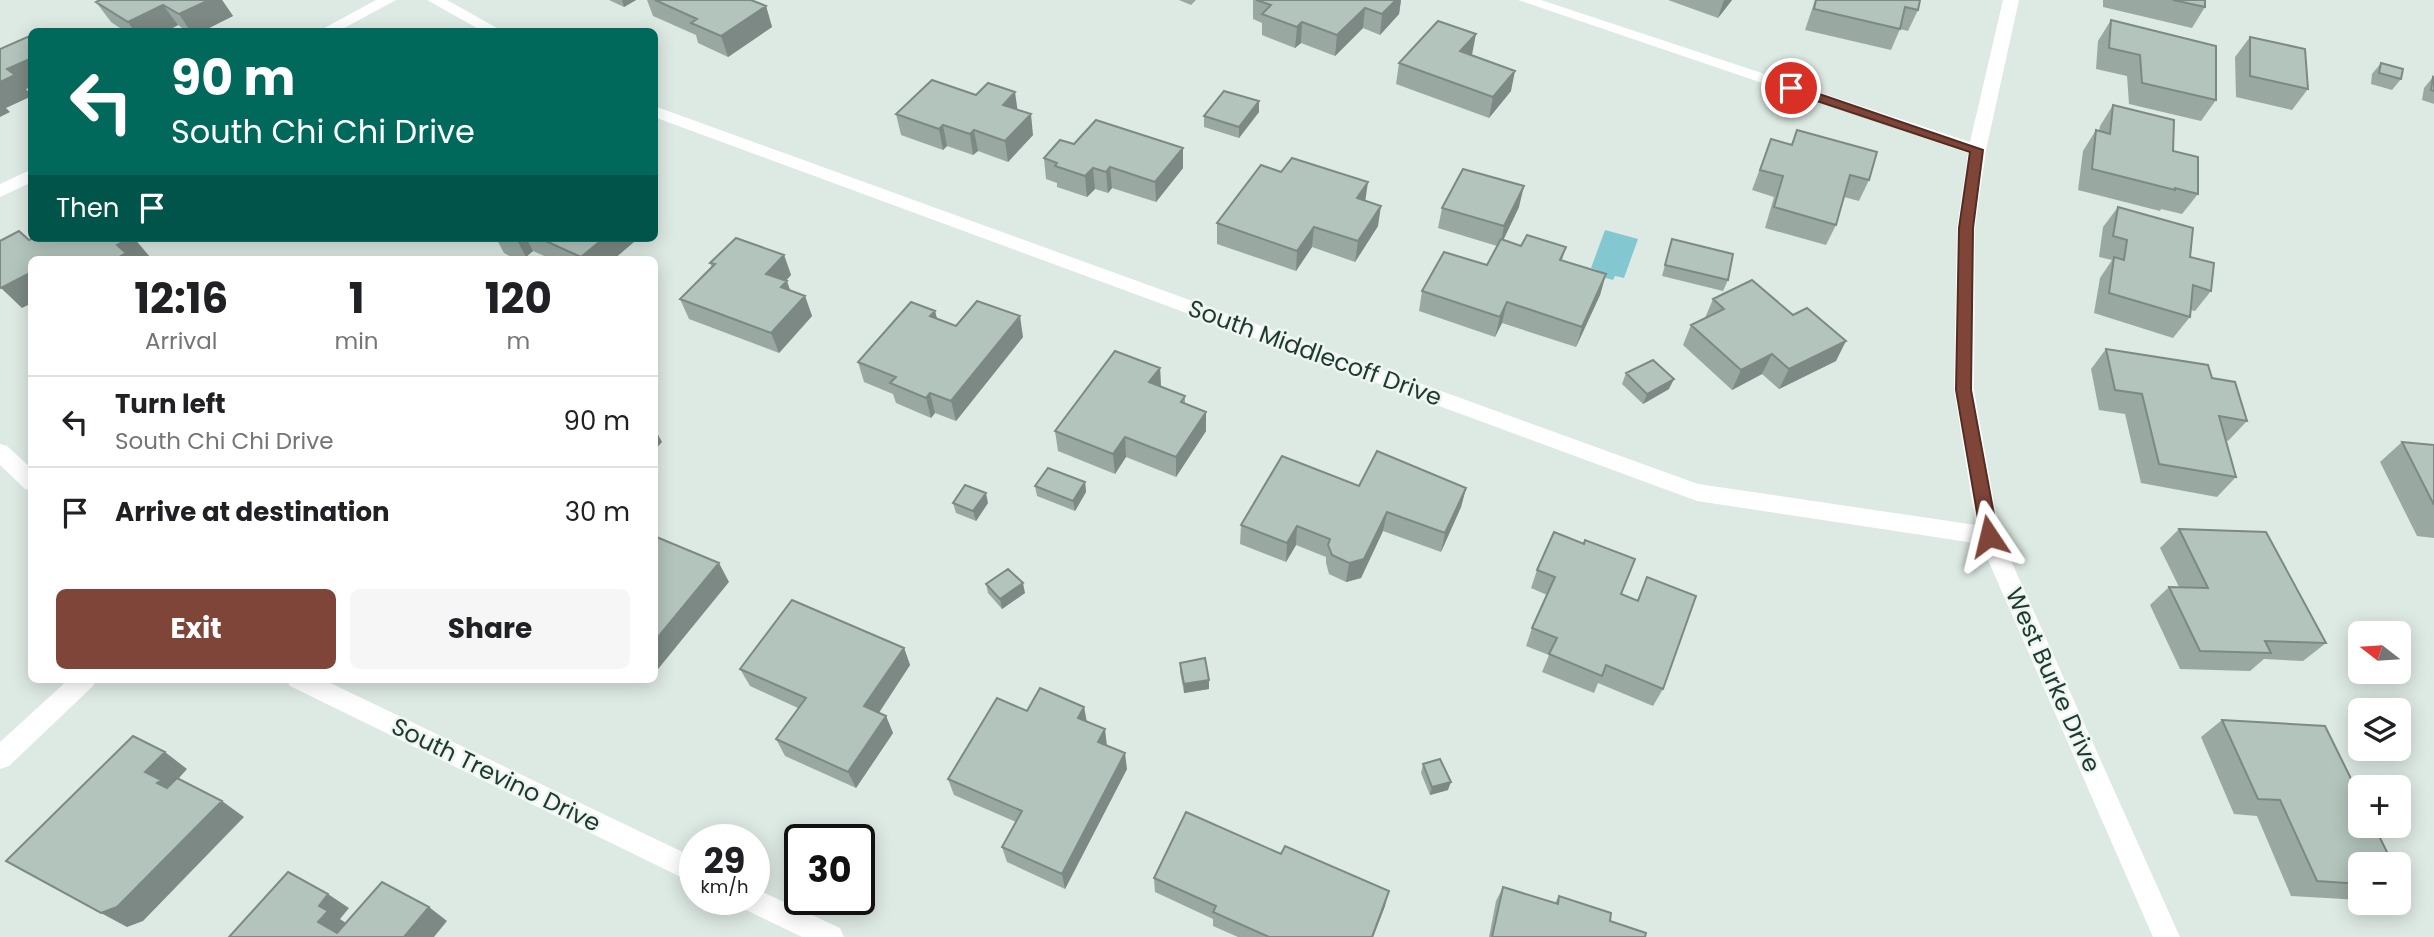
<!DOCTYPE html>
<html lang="en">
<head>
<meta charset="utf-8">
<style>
	body { margin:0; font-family:Poppins,sans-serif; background:#f6f6f6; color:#202124; height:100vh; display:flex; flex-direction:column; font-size:26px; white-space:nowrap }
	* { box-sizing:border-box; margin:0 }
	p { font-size:23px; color:#757577 }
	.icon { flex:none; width:38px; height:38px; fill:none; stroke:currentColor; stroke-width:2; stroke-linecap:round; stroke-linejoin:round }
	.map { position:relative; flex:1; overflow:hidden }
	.panel { position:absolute; left:28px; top:256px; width:630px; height:427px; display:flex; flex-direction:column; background:#fff; border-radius:10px; box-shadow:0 4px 18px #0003 }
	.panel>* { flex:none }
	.top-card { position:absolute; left:28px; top:28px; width:630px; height:214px; border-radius:10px; box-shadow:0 4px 18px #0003; background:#00695c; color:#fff; overflow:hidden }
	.needle { width:46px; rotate:287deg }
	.tools { position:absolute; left:2348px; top:621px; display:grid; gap:14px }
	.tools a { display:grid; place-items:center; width:63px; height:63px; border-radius:10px; background:#fff; box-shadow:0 4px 18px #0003; font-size:35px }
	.speed { position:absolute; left:679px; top:824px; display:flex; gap:14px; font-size:35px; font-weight:700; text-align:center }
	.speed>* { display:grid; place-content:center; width:91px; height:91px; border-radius:50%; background:#fff; box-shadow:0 4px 18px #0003; line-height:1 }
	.speed small { font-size:18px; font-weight:400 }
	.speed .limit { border:4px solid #111; border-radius:10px; background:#fff; color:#111 }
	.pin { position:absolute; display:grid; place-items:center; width:60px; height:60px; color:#fff; margin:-30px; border:4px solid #fff; border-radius:50%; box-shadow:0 2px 7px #0007 }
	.me { position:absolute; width:77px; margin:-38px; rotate:350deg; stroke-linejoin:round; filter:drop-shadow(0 0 5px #0008) }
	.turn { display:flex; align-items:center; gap:24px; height:147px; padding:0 28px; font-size:32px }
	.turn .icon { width:91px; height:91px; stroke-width:2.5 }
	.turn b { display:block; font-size:49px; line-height:60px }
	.then { display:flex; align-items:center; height:66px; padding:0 28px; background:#0003; gap:14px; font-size:26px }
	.eta { display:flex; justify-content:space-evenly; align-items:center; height:119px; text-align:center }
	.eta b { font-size:42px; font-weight:700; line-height:49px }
	.action { display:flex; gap:14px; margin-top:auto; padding:14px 28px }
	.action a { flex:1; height:80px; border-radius:10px; background:#7f4538; color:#fff; font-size:28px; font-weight:700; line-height:80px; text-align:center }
	.action a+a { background:#f6f6f6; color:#202124 }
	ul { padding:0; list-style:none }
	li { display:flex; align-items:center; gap:21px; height:91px; padding:0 28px; border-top:2px solid #e0e0e0 }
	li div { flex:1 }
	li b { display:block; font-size:26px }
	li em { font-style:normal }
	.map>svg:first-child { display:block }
	.water { fill:#83c8d0 }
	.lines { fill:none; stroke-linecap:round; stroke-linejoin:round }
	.minor { fill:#fff; fill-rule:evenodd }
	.wall { fill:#99a9a2 }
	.shaded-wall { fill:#7d8984 }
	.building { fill:#b2c4bc; stroke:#7d8984; stroke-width:2 }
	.route { fill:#7f4538; stroke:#532d24; stroke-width:2 }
	.labels { text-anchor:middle; stroke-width:5; stroke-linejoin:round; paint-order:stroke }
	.street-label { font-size:24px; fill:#1f3830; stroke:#edf6f1 }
</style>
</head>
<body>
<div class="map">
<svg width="2434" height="937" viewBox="0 0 2434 937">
	<rect width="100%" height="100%" fill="#dde9e3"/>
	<path class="water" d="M1605,230L1638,239L1624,278L1615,276L1613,280L1595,275L1597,270L1591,268Z"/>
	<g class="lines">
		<path class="minor" d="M376,0H396L337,32H317Z
			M427,0H447L504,32H484Z
			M1518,0H1541L1970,142L2003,0H2019L1986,150L1975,228L1974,390L2000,536L2180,937H2153L1981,544L1697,501L654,117V106L1698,484L1976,525L1954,390L1957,228L1968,153Z
			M32,169V182L0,197V184Z
			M0,444L7,446L32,469V491L25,489L0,465Z
			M69,679H97L93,686L9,766L0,769V742Z
			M286,679H322L695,858V884L290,686Z
			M754,888L840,928L844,937H802L744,909L740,900H754Z"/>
	</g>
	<path class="wall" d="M222,0L233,16L201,32H188L178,25L165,32H126L111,22L96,2Z
		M609,0H636L624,7Z
		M647,0H751L766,6L772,27L728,57L698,43L696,35L653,16Z
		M1179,0H1196L1191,5Z
		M1253,0H1401L1399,14L1380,35L1363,28L1335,56L1301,43L1295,48L1262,35V23L1253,19Z
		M1668,0H1732L1718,18Z
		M1815,0H1920L1918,10L1908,31L1900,29L1891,50L1805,30Z
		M2103,0H2205V7L2192,28L2103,7Z
		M2111,20L2216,100L2201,121L2129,104L2127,76L2096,69L2098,41Z
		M2250,37L2308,89L2292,110L2236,97L2235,57Z
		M1472,55L1511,91L1489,118L1396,84L1399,63Z
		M2381,63L2401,79L2392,90L2371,84L2372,74Z
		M2433,77L2434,78V104L2422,100L2424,88Z
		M2113,105L2173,151L2198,194L2182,214L2161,209L2160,211L2078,190L2083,151L2096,130L2099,131L2100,126Z
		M1017,110L1033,135L1008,162L978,151L973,155L947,146L943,150L901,135L896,114Z
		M1259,112L1239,138L1204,127V116Z
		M1797,130L1869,180L1859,201L1844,197L1836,225L1826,245L1765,228L1774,197L1752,190L1771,139L1791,145Z
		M1074,144L1183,148V168L1156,202L1112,188L1108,193L1095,189L1087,197L1057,187V183L1046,179L1044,158Z
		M1366,200L1378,226L1355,262L1312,247L1296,271L1217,244V223Z
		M1519,207L1503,240L1521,246L1566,247L1562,260L1606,274L1600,295L1576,347L1502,323L1495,337L1419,311L1422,291L1487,265L1497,246L1438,228L1442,208Z
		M2118,207L2190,257L2211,291L2195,311L2190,310V317L2173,338L2094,313L2100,278L2112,260L2099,257L2103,227Z
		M496,238H633L635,241L614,259H551L533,251L526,257L513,258L504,253Z
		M1672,239L1728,280L1723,291L1662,276Z
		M784,255L791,275L786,281L790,290L805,296L812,316L779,353L689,319L680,299L712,267L710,263Z
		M1713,299L1836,361L1779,389L1762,374L1732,390L1683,345L1691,325L1705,318Z
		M935,311L937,319L956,326L1023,337L956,421L935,413L931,418L896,403L893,394L864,382L858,362Z
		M2106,349L2212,378L2247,421L2228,441L2226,440L2236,477L2217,497L2141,483L2125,414L2099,410L2091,369Z
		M1160,368L1161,387L1185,396V404L1206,412V431L1176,477L1126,457L1115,474L1058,451L1055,431Z
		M1626,373L1669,389L1643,404L1622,384Z
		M2402,442L2434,445V538L2417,536L2380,462Z
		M1085,482L1086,492L1075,511L1037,496L1035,486Z
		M1359,486L1466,488L1461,507L1441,552L1383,531L1361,578L1346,582L1329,574L1326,563V557L1296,545L1286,562L1240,544L1241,525Z
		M953,503H988L976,521L956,513Z
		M2179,529L2326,643L2303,661L2264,659L2250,671L2180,669L2150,605L2169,587H2179L2160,548Z
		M1537,570L1621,594L1637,600L1647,577L1663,689L1653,706L1598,683L1594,693L1542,672L1549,655L1526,646L1532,628L1547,595L1531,588Z
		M986,584L1025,593L1002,609L988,593Z
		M904,648L910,665L879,713L886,716L893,733L856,788L785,756L776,739L798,708L750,686L740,669Z
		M1180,663L1209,680V689L1184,693L1180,672Z
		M1084,707L1087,722L1127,769L1065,889L1007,862L1002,847L1016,822L954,795L948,779L1027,711Z
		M2222,720L2361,864V900L2291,896L2257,816L2234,814L2201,737Z
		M1423,764L1448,790L1430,795L1421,773Z
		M1154,878L1385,906L1373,937H1238L1213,926V919L1155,892Z
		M1503,887L1555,903L1559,896L1610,921L1645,937H1489L1496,901Z"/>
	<path class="shaded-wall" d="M209,0H222L233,16L201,32H191L179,14Z
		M622,0H636L624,7Z
		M1396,0H1401L1399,14L1380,35L1382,14Z
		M1724,0H1732L1718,18Z
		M163,5L178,25L165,32H135L128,22Z
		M766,6L772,27L728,57L721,36Z
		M1365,8L1363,28L1335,56L1337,35Z
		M1302,22L1301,43L1295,48L1297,27Z
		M1476,34L1472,55L1457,72L1460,51Z
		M32,58V87L26,89L32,96L6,108L10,112L0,117V82L7,69Z
		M1515,71L1511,91L1489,118L1493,97Z
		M1015,92L1018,113L1003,105Z
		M1259,101V112L1239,138V127Z
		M1031,114L1033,135L1008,162L1005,141Z
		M943,125L947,146L943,150L939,129Z
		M974,130L978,151L973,155L970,134Z
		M1183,148V168L1156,202L1155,182Z
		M1110,167L1112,188L1108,193L1106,172Z
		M1093,168L1095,189L1087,197L1085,176Z
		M1368,182L1365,203L1357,198Z
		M1524,186L1519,207L1500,247L1504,226Z
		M1381,206L1378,226L1355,262L1358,241Z
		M1314,227L1312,247L1296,271L1297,251Z
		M130,238H134L150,257L147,259H116L117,245Z
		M516,238H526L533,251L526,257Z
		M604,238H633L635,241L614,259H582L581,257Z
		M784,255L791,275L773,294L766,274Z
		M32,272V303L22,308L1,288Z
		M1606,274L1600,295L1576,347L1582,327Z
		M787,281L794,302L781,287Z
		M805,296L812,316L779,353L771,333Z
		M1507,302L1502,323L1495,337L1500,317Z
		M935,311L940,331L930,316Z
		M1020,316L1023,337L956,421L951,401Z
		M1846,341L1836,361L1779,389L1789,369Z
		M1772,354L1762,374L1732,390L1741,370Z
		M1160,368L1161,388L1149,382Z
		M1674,379L1669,389L1643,404L1647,394Z
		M930,393L935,413L931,418L926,398Z
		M1206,412V431L1176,477V457Z
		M654,427L662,442L654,451Z
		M1125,437L1126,457L1115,474L1113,454Z
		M1085,482L1086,492L1075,511L1073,501Z
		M1466,488L1461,507L1441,552L1445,533Z
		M986,493L988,503L976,521L973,511Z
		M1387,512L1383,531L1361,578L1346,582L1349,563Z
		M1297,526L1296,545L1286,562L1287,543Z
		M719,563L729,582L654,674V642Z
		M1023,583L1025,593L1002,609L1000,599Z
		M904,648L910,665L872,723L864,706Z
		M1209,680V689L1184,693V684Z
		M1084,707L1087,724L1078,718Z
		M886,716L893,733L856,788L848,772Z
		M1105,729L1107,746L1098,742Z
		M165,752L187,769L171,787L184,796L157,783L145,772Z
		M1125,753L1127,769L1065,889L1062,874Z
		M1451,782L1448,790L1430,795L1432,787Z
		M222,801L244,817L143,921L127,927L101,913Z
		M1389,891L1385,906L1373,937H1372Z
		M328,894L349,908L340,919L349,925L339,936L318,922L319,906Z
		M429,907L447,921L434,937H404Z"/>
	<path class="building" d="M100,0H209L179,14L163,5L128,22L96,2Z
		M655,0H751L766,6L721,36L691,23L697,19Z
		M1256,0H1396L1382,14L1365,8L1337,35L1302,22L1297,27L1262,14L1271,5Z
		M1816,0H1920L1918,10L1905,7L1900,29L1814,9Z
		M2173,0H2205V7Z
		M2111,20L2216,46V100L2142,83L2140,55L2109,48Z
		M1438,21L1476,34L1460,51L1515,71L1493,97L1399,63Z
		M32,35V58L7,69L15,75L0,82V49Z
		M2250,37L2305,49L2308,89L2250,76Z
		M2381,63L2403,69L2401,79L2379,73Z
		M2433,77L2434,78V91L2431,90Z
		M932,80L976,95L988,83L1015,92L1003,105L1031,114L1005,141L974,130L970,134L943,125L939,129L896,114Z
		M1224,91L1259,101L1239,127L1204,116Z
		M2113,105L2174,120L2173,151L2198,157V194L2175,188V190L2092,169L2096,130L2110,134Z
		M1096,120L1183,148L1155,182L1110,167L1106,172L1093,168L1085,176L1055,166L1057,163L1044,158L1060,140L1074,144Z
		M1797,130L1877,152L1869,180L1850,175L1836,225L1774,207L1783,176L1760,170L1771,139L1792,145Z
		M1292,158L1368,182L1357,198L1381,206L1358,241L1314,227L1297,251L1217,223L1261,165L1281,172Z
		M1463,169L1524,186L1504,226L1442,208Z
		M2118,207L2193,228L2190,257L2214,263L2211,291L2193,285L2190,317L2109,293L2114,257L2124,260L2127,240L2113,236Z
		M19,231L29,240L33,238H130L117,245L126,253L116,259H32V272L1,288L0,287V241Z
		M1527,235L1566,247L1560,260L1606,274L1582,327L1507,302L1500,317L1422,291L1444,252L1487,265L1501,239L1521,246Z
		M539,238H604L581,257Z
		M736,238L784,255L766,274L787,281L781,287L805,296L771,333L680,299L715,264L710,263Z
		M1672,239L1733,254L1728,280L1665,265Z
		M1752,280L1793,315L1807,308L1846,341L1789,369L1772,354L1741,370L1691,325L1724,309L1713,299Z
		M977,301L1020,316L951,401L930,393L926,398L890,383L896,377L858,362L911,302L935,311L930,316L956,326Z
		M2106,349L2208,365L2212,378L2235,382L2247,421L2219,416L2236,477L2159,464L2142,394L2115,390Z
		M1115,351L1160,368L1149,382L1185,396L1181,402L1206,412L1176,457L1125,437L1113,454L1055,431Z
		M1653,360L1674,379L1647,394L1626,373Z
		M2402,442L2434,445V505Z
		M1377,451L1466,488L1445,533L1387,512L1364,559L1349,563L1332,555L1328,545L1330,539L1297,526L1287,543L1241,525L1282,456L1359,486Z
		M1048,468L1085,482L1073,501L1035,486Z
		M965,485L986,493L973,511L953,503Z
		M2179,529L2266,532L2326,643L2265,641L2271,653L2200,651L2169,587L2208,588Z
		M1554,532L1584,544L1585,540L1635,559L1621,594L1638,601L1647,577L1696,596L1663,689L1606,665L1602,676L1549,654L1557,638L1532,628L1555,577L1537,570Z
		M654,536L719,563L654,642Z
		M1008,569L1023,583L1000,599L986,584Z
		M792,600L904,648L864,706L886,716L848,772L776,739L806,698L740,669Z
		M1205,658L1209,680L1184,684L1180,663Z
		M1040,688L1084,707L1078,718L1105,729L1098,742L1125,753L1062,874L1002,847L1022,811L948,779L997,698L1027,711Z
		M2222,720L2325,726L2361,799V826H2374L2393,864H2361V884L2317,881L2280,800L2258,799Z
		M133,736L165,752L145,772L161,780L157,783L167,788L177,778L222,801L117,907L101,913L6,861Z
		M1440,759L1451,782L1432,787L1423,764Z
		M1186,812L1281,854L1285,846L1389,891L1372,937H1269L1213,912L1216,906L1154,878Z
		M288,872L328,894L319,906L328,911L318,922L337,933L382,882L429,907L404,937H229Z
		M2399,878L2404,887L2399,886Z
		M1503,887L1558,904L1559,896L1611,913L1610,921L1646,933L1645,937H1492Z"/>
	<path class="route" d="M1787,86H1796L1983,150L1973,228L1971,390L1998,536L1995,540H1984L1981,536L1956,390L1959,228L1970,152L1787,91Z"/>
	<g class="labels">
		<g class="street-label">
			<text transform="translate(1315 353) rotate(20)" y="8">South Middlecoff Drive</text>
			<text transform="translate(2053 680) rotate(66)" y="8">West Burke Drive</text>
			<text transform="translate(496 775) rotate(26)" y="8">South Trevino Drive</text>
		</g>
	</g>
</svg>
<div class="tools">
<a><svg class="needle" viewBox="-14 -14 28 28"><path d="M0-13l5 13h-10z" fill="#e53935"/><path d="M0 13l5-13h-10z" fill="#757577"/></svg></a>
<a><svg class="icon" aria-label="layers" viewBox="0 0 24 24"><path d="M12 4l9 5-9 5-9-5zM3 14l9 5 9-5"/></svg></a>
<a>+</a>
<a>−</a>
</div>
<div class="speed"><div>29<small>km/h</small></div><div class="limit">30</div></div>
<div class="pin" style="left:1791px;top:88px;background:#d93025"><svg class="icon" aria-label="arrive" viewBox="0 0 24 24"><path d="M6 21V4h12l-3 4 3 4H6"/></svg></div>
<svg class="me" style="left:1989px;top:536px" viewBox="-20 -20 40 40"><path d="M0-17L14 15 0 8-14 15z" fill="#7f4538" stroke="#fff" stroke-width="4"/></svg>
<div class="top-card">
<div class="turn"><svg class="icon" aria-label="left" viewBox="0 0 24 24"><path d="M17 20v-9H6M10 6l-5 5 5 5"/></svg><div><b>90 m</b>South Chi Chi Drive</div></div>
<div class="then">Then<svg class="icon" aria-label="arrive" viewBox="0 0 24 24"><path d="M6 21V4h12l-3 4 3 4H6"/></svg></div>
</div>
<section class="panel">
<div class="eta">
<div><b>12:16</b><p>Arrival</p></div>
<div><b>1</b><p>min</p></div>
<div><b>120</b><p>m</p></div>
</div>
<ul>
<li><svg class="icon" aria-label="left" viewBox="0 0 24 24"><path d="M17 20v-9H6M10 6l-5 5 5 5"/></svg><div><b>Turn left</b><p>South Chi Chi Drive</p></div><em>90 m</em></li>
<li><svg class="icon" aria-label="arrive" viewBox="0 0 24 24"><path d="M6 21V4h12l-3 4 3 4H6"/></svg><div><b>Arrive at destination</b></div><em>30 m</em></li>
</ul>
<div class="action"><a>Exit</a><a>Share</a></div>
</section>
</div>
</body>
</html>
